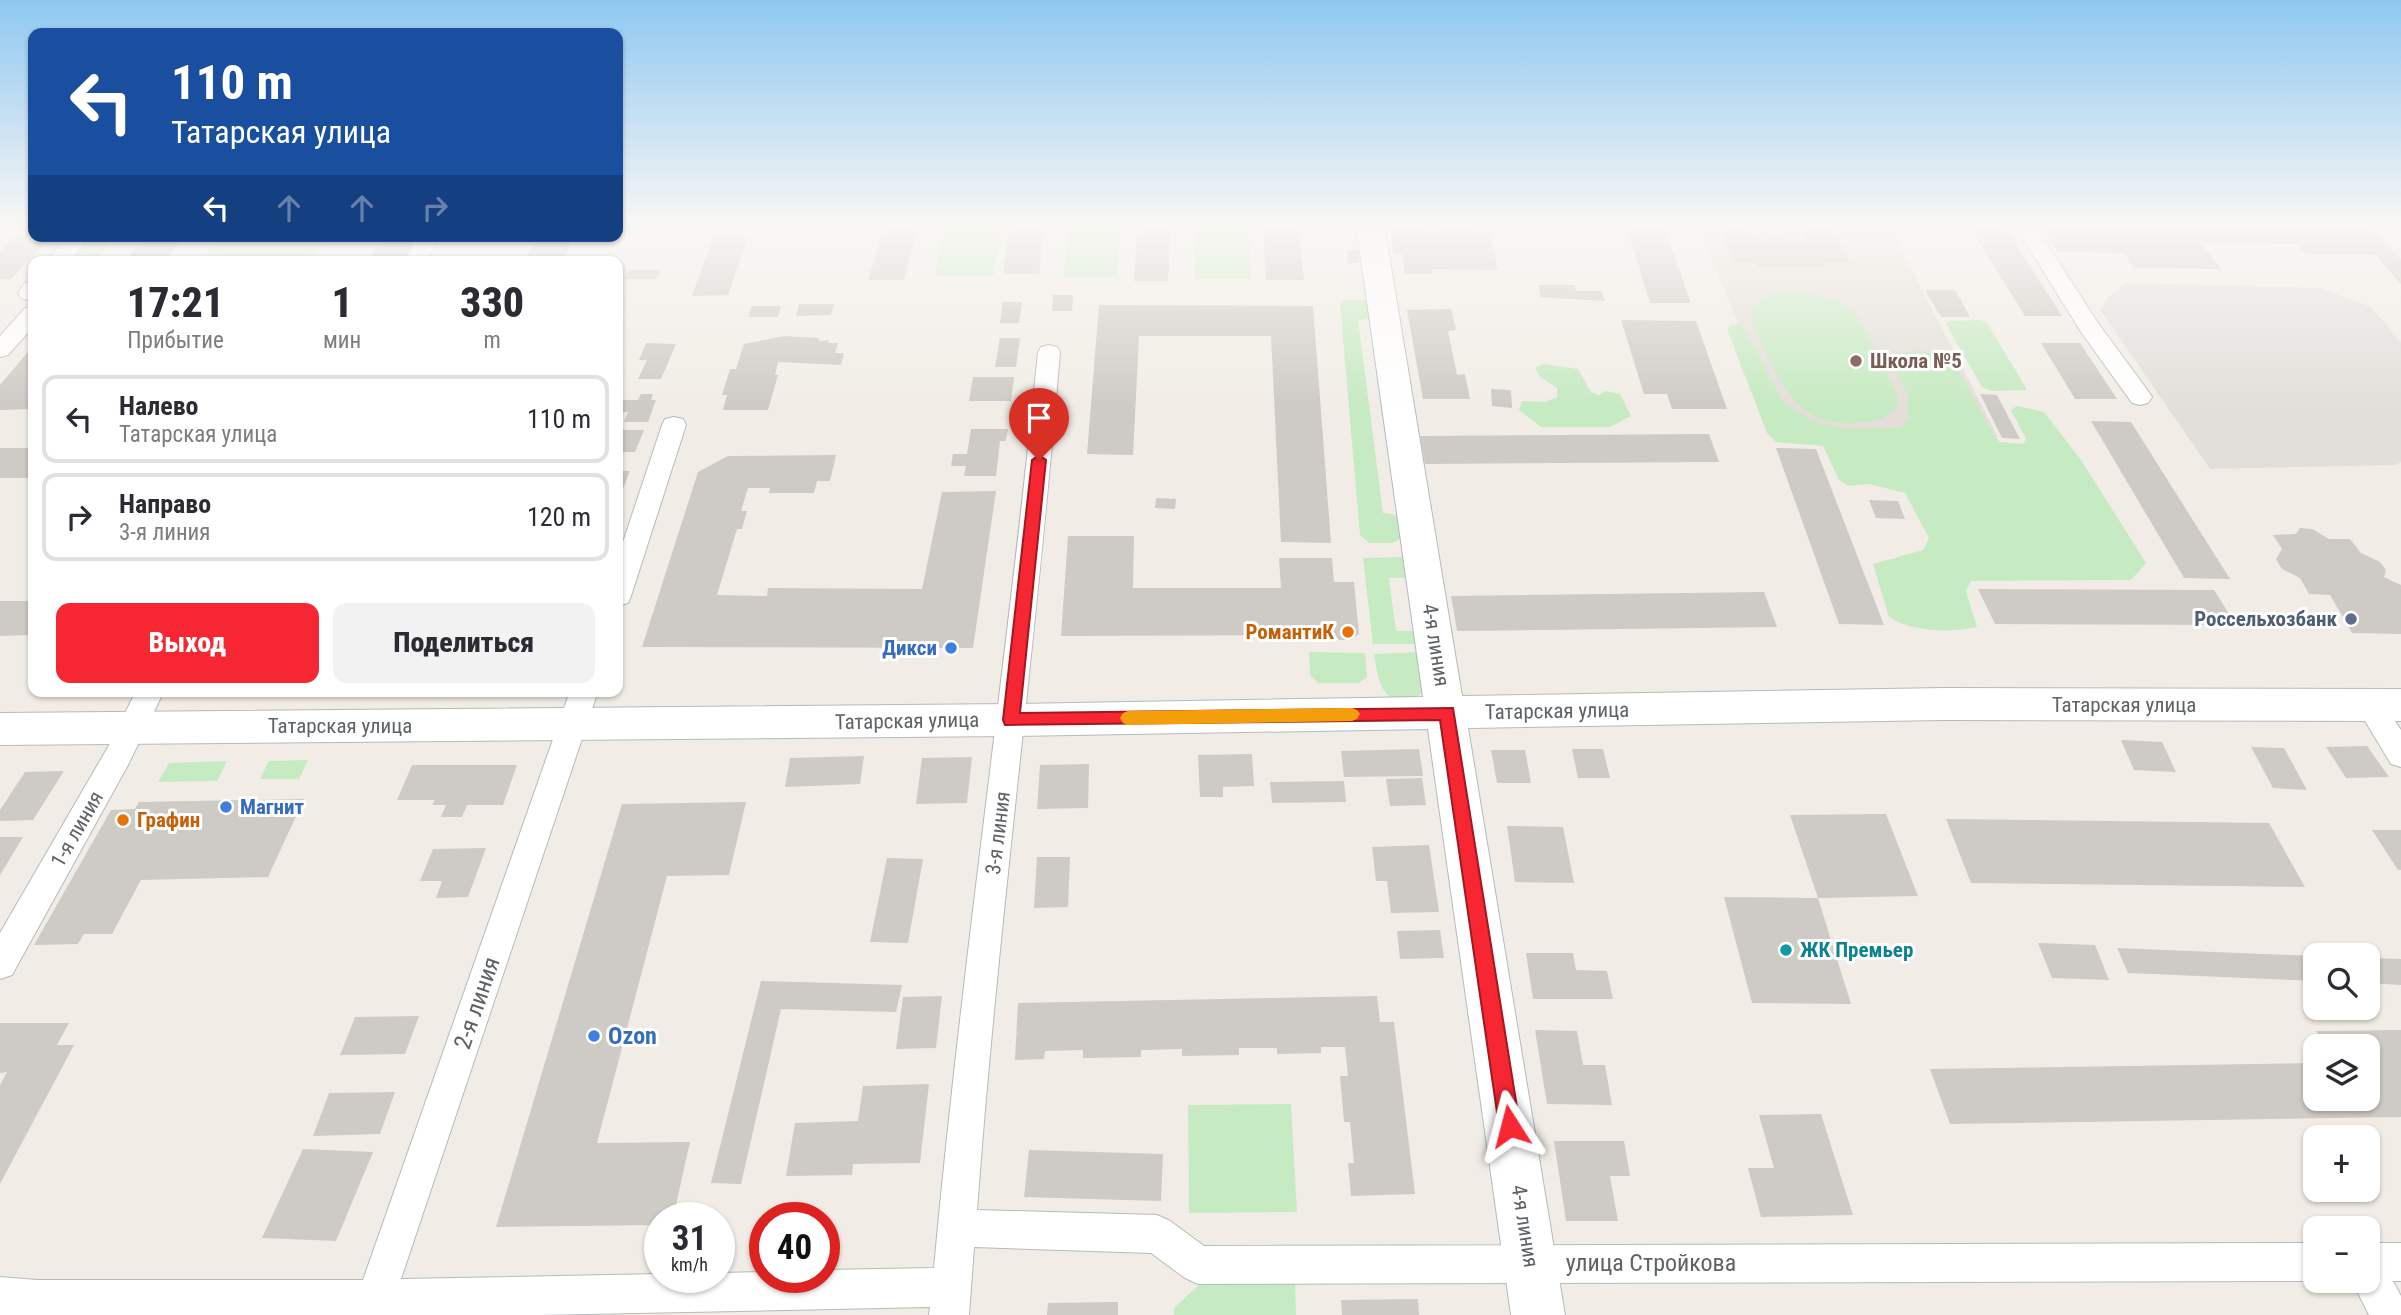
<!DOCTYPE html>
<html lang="ru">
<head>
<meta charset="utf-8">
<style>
	body { margin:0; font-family:"Roboto Condensed",sans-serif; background:#f2f2f3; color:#2b2b33; height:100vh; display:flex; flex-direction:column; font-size:26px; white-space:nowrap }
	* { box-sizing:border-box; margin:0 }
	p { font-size:23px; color:#7c7c81 }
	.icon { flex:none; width:38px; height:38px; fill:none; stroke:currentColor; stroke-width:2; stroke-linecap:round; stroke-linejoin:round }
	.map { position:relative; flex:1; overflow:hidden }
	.sheet { position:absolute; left:28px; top:256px; width:595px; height:441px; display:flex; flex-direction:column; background:#fff; border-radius:14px; box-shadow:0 2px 5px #0004 }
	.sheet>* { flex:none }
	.guide { position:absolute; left:28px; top:28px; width:595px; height:214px; border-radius:14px; box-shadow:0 2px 5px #0004; background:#1a4fa0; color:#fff; overflow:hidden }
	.controls { position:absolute; left:2303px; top:943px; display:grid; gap:14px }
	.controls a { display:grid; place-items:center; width:77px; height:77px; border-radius:14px; background:#fff; box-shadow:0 2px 5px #0004; font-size:35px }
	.speed { position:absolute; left:644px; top:1202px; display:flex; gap:14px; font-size:35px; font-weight:700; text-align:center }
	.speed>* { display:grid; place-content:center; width:91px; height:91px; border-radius:50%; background:#fff; box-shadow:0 2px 5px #0004; line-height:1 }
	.speed small { font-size:18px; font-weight:400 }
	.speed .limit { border:10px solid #d22; background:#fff; color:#111 }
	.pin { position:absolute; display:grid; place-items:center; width:60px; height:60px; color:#fff; margin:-72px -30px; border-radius:50% 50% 50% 0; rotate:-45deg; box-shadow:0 0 7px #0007 }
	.pin .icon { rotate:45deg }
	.me { position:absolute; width:77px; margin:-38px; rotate:351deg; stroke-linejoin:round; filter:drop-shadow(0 0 5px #0008) }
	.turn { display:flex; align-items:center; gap:24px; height:147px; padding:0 28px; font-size:32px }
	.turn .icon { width:91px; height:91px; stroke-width:2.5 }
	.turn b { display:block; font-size:49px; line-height:60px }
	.lanes { display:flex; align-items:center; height:66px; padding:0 28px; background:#0003; justify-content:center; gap:35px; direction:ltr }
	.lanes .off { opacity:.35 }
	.eta { display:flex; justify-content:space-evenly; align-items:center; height:119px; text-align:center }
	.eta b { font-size:42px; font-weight:800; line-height:49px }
	.button { display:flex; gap:14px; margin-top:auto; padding:14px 28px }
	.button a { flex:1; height:80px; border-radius:14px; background:#f62632; color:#fff; font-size:28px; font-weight:800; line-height:80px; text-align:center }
	.button a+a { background:#f2f2f3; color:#2b2b33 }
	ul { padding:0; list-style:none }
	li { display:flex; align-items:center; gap:21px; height:88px; margin:0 14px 10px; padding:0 14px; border:4px solid #e1e1e2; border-radius:14px }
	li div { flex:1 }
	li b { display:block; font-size:26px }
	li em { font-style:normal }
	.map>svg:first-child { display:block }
	.industrial { fill:#e1dfda }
	.education { fill:#e3ded7 }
	.green { fill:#c6eac1 }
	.building { fill:#cecac5 }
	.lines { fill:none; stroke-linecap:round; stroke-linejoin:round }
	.street-casing { stroke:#b6babd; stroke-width:2 }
	.secondary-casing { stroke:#b4babe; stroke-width:2 }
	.street { fill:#fff; fill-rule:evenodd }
	.secondary { fill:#fff; fill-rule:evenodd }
	.route { fill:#f62632; stroke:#a01920; stroke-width:2 }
	.slow { fill:#f59e0b }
	.education-dot { fill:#8d6e63; stroke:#fff; stroke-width:2.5 }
	.service-dot { fill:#5c6f8a; stroke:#fff; stroke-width:2.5 }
	.food-dot { fill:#e8710a; stroke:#fff; stroke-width:2.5 }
	.shop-dot { fill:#3f7fe0; stroke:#fff; stroke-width:2.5 }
	.culture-dot { fill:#0f9aa8; stroke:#fff; stroke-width:2.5 }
	.labels { text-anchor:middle; stroke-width:6; stroke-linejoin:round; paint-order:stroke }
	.education-label { font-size:21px; font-weight:bold; fill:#785e54; stroke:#fff; text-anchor:start }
	.service-label { font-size:21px; font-weight:bold; fill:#4e5e75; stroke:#fff; text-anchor:end }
	.food-label { font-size:21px; font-weight:bold; fill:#c56008; stroke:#fff; text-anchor:end }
	.street-label { font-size:21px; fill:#5d6367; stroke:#fff }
	.shop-label { font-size:21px; font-weight:bold; fill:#366cbe; stroke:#fff; text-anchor:end }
	.culture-label { font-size:21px; font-weight:bold; fill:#0d838f; stroke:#fff; text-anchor:start }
	.near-street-label { font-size:24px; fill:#5d6367; stroke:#fff }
	.near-shop-label { font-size:24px; font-weight:bold; fill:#366cbe; stroke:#fff; text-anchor:start }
</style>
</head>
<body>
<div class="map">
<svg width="2401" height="1315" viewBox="0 0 2401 1315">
	<rect width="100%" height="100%" fill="#f1ede6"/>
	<path class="industrial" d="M2126,283L2321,288L2371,307L2401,342V462L2395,465L2210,469L2101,311L2107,298Z"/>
	<path class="education" d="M1698,224H1888L1998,437L1781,431Z"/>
	<path class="green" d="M946,224H1002L993,276H935Z
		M1069,224H1120L1117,277H1063Z
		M1195,224H1249L1251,279H1195Z
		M85,236H116L95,261H63Z
		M221,236H332L335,237L300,261L205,255Z
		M1793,291L1834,299L1856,312L1897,393V406C1886,418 1876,422 1859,423C1807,426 1791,402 1769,360C1761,343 1752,328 1751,309L1773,293Z
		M1343,300H1369L1371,319L1358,320L1383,513C1402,514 1400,520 1402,538L1393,543H1369L1360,535L1340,303Z
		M1980,320L1988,324L2027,390L1991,391L1982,387L1946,324L1949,321Z
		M1742,324L1783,402L1811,421L1846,429L1900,428L1908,420V396L1889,357C1907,349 1933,350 1951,356L1992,433L2000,442L2023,444L2026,439L2011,410L2017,406L2044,412L2081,460L2146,563L2131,580L1971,581L1966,591L1977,627C1950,633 1912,632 1889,617L1873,564L1923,550L1929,538L1905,493L1869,484L1848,486L1839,480L1823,446L1776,442L1767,433L1727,329L1730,325Z
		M1543,364L1578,369L1591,392L1599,395L1606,391L1620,394L1631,416L1610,427H1541L1519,410L1522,401L1545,402L1557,397V388L1540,377L1535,368Z
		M1403,557L1405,578H1389L1396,631H1416L1417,644H1373L1363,558Z
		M1309,652L1365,653L1367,677L1359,683H1318L1310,675Z
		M1419,652L1425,682L1420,695C1382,710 1379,684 1374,654Z
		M308,760L299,779H260L269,761Z
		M227,761L217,781L158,782L169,763Z
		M1291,1104L1297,1212L1189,1213L1188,1105Z
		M1295,1281L1296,1315H1174V1308L1200,1284Z"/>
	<path class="building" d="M27,224H33V236H51L11,279H0V252Z
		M884,224H918L904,280H868Z
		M1010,224H1045L1039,274H1003Z
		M1138,224H1171L1168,281H1134Z
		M1262,224H1298L1304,280H1266Z
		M1389,224H1419L1421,230H1441L1440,224H1475L1477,231H1490L1498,270L1432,269L1433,274H1405L1402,254H1394Z
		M1625,224H1663L1691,303H1650Z
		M1718,224H1746L1750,232L1757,231L1760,240H1770L1769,237H1786L1788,241H1806L1798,224H1830L1850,263H1824L1827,267H1758L1756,263H1734Z
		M1968,224H2003L2062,316H2025Z
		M2039,224H2368L2401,259V284L2375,255L2305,254L2297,244L2201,243L2221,269L2134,268L2124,253L2058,252Z
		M147,236H185L164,261H125Z
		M383,237H418L404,261H368Z
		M713,237H748L728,295L692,296Z
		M536,238H573L562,261H524Z
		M1358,249L1363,258H1359V263H1348L1346,250Z
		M439,256H467L465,261H435Z
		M629,270H660L656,279H625Z
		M1538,285H1574L1576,291H1602L1605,301L1541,297Z
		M1925,290H1955L1970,317H1941Z
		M1053,295H1073L1072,311H1052Z
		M1003,302H1022L1019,323H1000Z
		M799,304H834L831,315L796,316Z
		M1099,305L1313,306L1331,543L1281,542L1271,336H1139L1133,455L1087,454Z
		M752,306H781L778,317H748Z
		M1451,309L1456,330L1448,331L1457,375L1465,374L1470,399H1423L1407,310Z
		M1621,320L1696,321L1727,409H1672L1667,394H1644Z
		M784,336L819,338V341L829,340L828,343H838L835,353H844L841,365L778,362L775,375H778L768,410H723L727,395H722L730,369H736L744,344Z
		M1000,338H1020L1016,367H995Z
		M646,343L676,344L661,379H638L647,360H639Z
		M2041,343H2080L2117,399H2075Z
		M33,346V409L0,410V385Z
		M973,377H1014L1011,401H969Z
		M1491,389L1511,390L1512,408L1492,406Z
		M641,394H653L651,400H656L648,422H624L628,412H618V400H638Z
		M1980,394L1997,395L2020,439L2002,438Z
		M2091,421L2131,422L2230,579L2184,578Z
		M971,429H1008L1006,441H1000L996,476H964L966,466H951L953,454H967Z
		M618,430H644L635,452H618Z
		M1709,434L1719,462L1425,464L1420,436Z
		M0,448H33V478H0Z
		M1776,448L1816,449L1884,625L1839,624Z
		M836,455L830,481H817L814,493H769L770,488H748L741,511H747L742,529H737L717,595L767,596L768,588L922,589L942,492L996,491L973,648L642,647L698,472L728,456Z
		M618,471H630L618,501Z
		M1156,498L1176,499L1175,509L1155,508Z
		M1869,500L1898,501L1905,519L1876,518Z
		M2300,528L2312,529L2329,539H2350L2361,553L2380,562L2386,570L2384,577L2401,585V634L2352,633L2330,595L2309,594L2300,578L2282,569L2276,559L2282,549L2273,535L2296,534Z
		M1068,536H1134L1133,588H1281L1279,558H1332L1334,582H1354L1359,634L1351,640H1340L1331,635L1061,636Z
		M1978,589L2214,590L2236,625L1995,624Z
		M1764,592L1777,627L1457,631L1451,596Z
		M0,601H33V635L0,636Z
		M2121,740L2162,742L2176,772L2134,770Z
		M2367,746L2389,777L2346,778L2326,747Z
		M2251,747L2284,748L2307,790L2273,788Z
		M1419,749L1423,776L1344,777L1341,751Z
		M1572,749H1603L1610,778H1578Z
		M1491,750H1525L1531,783H1497Z
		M1252,754L1254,786L1223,787V797H1200L1198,755Z
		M864,756L860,784L785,787L790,758Z
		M972,757L967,803L916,804L922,758Z
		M1089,764L1088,808L1037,809L1040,765Z
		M412,765H517L503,805H467L462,817H441L446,805H432L435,800H397Z
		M64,771L33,820L0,821V810L25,772Z
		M1422,778L1426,805L1390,806L1386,779Z
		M1344,781L1346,802L1272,803L1270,782Z
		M304,799L268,877L141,880L112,934H84L78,944L34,945L111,810L135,809L139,802Z
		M746,802L729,875L667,876L597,1143L690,1142L673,1218H660V1225L496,1227L622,804Z
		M1886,814L1918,896L1818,898L1851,1004L1752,1003L1724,897L1818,898L1790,815Z
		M1946,819L2269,823L2305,887L1971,883Z
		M1507,826L1563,827L1574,883L1515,882Z
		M2372,830H2401V870H2398Z
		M0,837H23L0,875Z
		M1429,845L1439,912L1391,913L1387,881H1376L1372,847Z
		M486,848L468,897L436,898L442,881H420L433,849Z
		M1037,857H1070L1068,907L1034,908Z
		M887,858L923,859L908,943L870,942Z
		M1440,930L1444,958L1400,959L1397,931Z
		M2038,943L2095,945L2109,980L2052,978Z
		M2117,948L2315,956V981L2128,973Z
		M1526,953H1573L1576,970L1607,971L1613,999H1533Z
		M2368,958L2401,959V985L2368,983Z
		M761,981L902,985L896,1012L781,1009L741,1184L711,1183Z
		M942,996L936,1048L896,1049L903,997Z
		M1377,996L1380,1022H1394L1415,1194L1351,1196L1348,1163H1354L1350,1122H1344L1340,1076H1348L1345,1047H1321V1053L1277,1054V1048H1239V1055L1182,1056V1049L1141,1050V1057L1083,1058V1050L1045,1051L1044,1059L1015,1060L1018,1003Z
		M419,1016L405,1054L340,1055L355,1017Z
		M0,1023H69L57,1045H74L0,1184V1085L7,1072L0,1073Z
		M1535,1030L1577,1031L1583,1065H1605L1612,1105L1547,1104Z
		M2401,1030V1117L1950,1124L1930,1069L2315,1063V1099H2368V1046H2325L2316,1031Z
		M929,1084L920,1163L853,1164L852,1175L786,1176L795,1123L858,1121L863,1086Z
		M395,1092L380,1134L313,1136L329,1093Z
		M1821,1114L1853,1215L1761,1217L1748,1168H1774L1759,1115Z
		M1554,1141H1624L1630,1176H1610L1618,1221H1566Z
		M303,1149L373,1152L336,1241L262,1238Z
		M1029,1150L1163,1154L1161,1201L1024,1197Z
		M1418,1299L1419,1315H1342L1341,1300Z
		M1118,1302V1315H1047L1048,1303Z"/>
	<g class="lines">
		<defs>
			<path id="street" d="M2014,224H2034L2098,323L2148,391L2152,397L2148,403L2140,405L2132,403L2081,332Z
				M68,236H90L70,261H47Z
				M418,236H439L426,261H404Z
				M33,281V302L21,298L18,293L25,283Z
				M33,306V327L8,355L0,357V336L25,308Z
				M1049,345L1057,347L1060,352C1037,638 998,923 977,1210L1157,1215L1170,1221L1204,1246L2315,1243V1281L1198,1284L1185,1278L1151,1253L974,1247L969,1315H929L930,1307L537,1315H0V1277L37,1280H363L570,691H598L401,1279L660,1274V1278H719V1273L765,1272V1278H824V1270L934,1268C962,962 1008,658 1038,352L1041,347Z
				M674,417L683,419L686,425L631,596L628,603L618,606V557L662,425L665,419Z
				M136,691H164L128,765L12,975L0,979V933L108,747Z
				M2370,694L2380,698L2401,730V767L2391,764L2356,706L2360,698Z
				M2368,1243H2401V1281H2393L2401,1296V1315H2369L2352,1281H2368Z"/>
			<path id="secondary" d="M1356,224H1384L1462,696L1944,688L2401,689V721L1944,720L1468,728L1565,1315H1511L1428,729L1011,736L0,745V713L1011,704L1423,697Z"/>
		</defs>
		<use href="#street" class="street-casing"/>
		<use href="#secondary" class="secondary-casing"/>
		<use href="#street" class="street"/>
		<use href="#secondary" class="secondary"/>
	</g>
	<linearGradient id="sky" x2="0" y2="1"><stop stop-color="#8ec8f1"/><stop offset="0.55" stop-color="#f9f7f4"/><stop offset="1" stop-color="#f9f7f4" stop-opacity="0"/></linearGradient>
	<rect width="2401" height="408" fill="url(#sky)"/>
	<path class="route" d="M1039,455L1046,460L1020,713L1453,708L1520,1126L1517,1133L1510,1136L1502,1133L1499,1126L1440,720L1005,725L1003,720L1032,460Z"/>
	<path class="slow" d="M1352,708L1357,710L1360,714L1357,719L1352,721L1128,725L1123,723L1120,718L1123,713L1128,711Z"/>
	<circle class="education-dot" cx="1856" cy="361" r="7"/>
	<circle class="service-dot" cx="2351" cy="619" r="7"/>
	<g class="food-dot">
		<circle cx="1348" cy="632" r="7"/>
		<circle cx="123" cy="820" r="7"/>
	</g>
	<g class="shop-dot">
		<circle cx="951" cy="648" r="7"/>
		<circle cx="226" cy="807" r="7"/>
		<circle cx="594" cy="1036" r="7"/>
	</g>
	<circle class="culture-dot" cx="1786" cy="950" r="7"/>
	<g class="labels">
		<g class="education-label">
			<text x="1870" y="368">Школа №5</text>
		</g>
		<g class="service-label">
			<text x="2337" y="626">Россельхозбанк</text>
		</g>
		<g class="food-label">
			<text x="1334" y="639">РомантиК</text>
			<text x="137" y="827" text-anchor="start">Графин</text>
		</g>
		<g class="street-label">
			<text transform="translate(1436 645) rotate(81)" y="7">4-я линия</text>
			<text x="2124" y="712">Татарская улица</text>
			<text transform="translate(1557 711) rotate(-1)" y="7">Татарская улица</text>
			<text transform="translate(907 721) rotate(-1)" y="7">Татарская улица</text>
			<text x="340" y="733">Татарская улица</text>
			<text transform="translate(77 829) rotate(-60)" y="7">1-я линия</text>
			<text transform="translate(998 833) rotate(-83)" y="7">3-я линия</text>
			<text transform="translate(1525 1226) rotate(81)" y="7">4-я линия</text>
		</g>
		<g class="shop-label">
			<text x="937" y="655">Дикси</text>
			<text x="240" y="814" text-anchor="start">Магнит</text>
		</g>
		<g class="culture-label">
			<text x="1800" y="957">ЖК Премьер</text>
		</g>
		<g class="near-street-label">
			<text transform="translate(477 1003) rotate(-71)" y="8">2-я линия</text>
			<text x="1651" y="1271">улица Стройкова</text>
		</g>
		<g class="near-shop-label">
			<text x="608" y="1044">Ozon</text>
		</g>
	</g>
</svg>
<div class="controls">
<a><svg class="icon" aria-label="search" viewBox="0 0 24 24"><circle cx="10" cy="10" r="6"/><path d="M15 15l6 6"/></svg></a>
<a><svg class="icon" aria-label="layers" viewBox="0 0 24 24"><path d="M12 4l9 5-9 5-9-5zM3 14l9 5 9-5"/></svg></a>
<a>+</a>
<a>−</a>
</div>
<div class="speed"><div>31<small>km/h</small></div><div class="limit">40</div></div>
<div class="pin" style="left:1039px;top:460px;background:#d93025"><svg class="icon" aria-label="arrive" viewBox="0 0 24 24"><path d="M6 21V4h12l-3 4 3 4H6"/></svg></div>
<svg class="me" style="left:1510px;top:1126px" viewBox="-20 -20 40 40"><path d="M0-17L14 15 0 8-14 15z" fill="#f62632" stroke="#fff" stroke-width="4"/></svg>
<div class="guide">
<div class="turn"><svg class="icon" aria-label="left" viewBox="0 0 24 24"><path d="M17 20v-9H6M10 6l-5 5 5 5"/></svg><div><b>110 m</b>Татарская улица</div></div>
<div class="lanes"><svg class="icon" aria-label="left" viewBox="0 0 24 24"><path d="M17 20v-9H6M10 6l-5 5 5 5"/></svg><svg class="icon off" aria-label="ahead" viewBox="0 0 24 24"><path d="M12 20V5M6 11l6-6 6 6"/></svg><svg class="icon off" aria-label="ahead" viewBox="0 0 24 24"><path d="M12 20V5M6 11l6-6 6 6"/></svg><svg class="icon off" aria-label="right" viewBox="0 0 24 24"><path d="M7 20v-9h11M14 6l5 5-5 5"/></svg></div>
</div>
<section class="sheet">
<div class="eta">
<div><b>17:21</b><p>Прибытие</p></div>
<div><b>1</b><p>мин</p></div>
<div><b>330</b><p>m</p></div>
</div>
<ul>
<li><svg class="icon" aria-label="left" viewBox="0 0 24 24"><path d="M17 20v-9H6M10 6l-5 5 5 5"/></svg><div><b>Налево</b><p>Татарская улица</p></div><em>110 m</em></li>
<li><svg class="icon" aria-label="right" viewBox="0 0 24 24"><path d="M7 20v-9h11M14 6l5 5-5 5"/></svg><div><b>Направо</b><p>3-я линия</p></div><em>120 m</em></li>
</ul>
<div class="button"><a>Выход</a><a>Поделиться</a></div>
</section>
</div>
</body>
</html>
